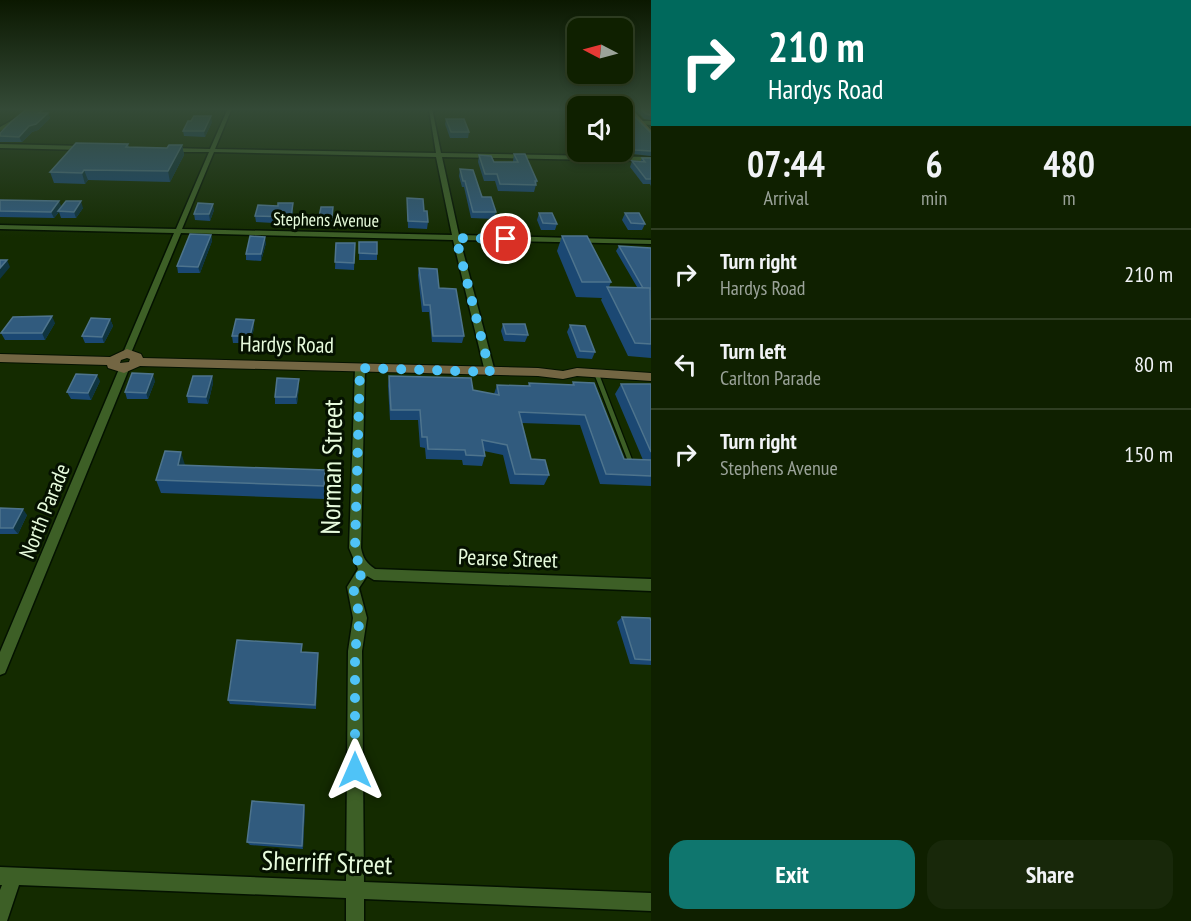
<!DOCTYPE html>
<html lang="en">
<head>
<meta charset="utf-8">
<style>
	body { margin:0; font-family:"PT Sans Narrow",sans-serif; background:#18280a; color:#f1f3f6; height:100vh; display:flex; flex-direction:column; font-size:22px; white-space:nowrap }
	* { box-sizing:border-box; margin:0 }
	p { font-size:20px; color:#9ba399 }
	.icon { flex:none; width:33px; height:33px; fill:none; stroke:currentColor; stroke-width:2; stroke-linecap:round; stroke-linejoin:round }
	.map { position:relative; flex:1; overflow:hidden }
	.details { display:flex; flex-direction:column; background:#0f2000; width:540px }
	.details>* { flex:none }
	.guide { background:#00695c; color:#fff; overflow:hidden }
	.needle { width:39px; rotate:276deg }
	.tools { position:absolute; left:567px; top:18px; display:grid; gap:12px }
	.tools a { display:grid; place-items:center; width:66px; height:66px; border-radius:12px; background:#0f2000; box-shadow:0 3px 9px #0003,0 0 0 2px #2f3e22; font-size:30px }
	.pin { position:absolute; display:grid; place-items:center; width:51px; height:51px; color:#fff; margin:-26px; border:3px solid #fff; border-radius:50%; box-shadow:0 2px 6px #0007 }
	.me { position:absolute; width:66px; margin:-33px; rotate:0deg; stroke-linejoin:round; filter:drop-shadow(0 0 4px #0008) }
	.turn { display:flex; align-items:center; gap:21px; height:126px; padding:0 18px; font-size:27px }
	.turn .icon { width:78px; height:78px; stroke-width:2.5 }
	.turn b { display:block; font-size:42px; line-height:51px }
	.eta { display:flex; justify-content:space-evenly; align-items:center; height:102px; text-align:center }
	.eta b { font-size:36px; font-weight:700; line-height:42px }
	.primary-button { display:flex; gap:12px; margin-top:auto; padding:12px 18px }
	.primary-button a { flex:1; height:69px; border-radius:18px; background:#0f766e; color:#fff; font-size:24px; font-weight:700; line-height:69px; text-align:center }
	.primary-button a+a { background:#18280a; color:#f1f3f6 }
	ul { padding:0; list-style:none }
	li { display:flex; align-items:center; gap:18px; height:90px; padding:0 18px; border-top:2px solid #2f3e22 }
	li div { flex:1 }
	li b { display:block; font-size:22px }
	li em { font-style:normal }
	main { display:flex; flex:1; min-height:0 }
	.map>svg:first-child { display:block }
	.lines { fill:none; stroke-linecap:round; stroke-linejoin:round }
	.lane-casing { stroke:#041200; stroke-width:7 }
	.street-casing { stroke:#041200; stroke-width:3 }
	.secondary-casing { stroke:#041200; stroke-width:2 }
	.lane { stroke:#3d5f26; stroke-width:4.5 }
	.street { fill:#3d5f26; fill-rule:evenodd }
	.secondary { fill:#736643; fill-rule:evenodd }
	.wall { fill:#1b4873 }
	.shaded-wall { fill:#0f3440 }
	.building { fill:#315b7e; stroke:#4e748d; stroke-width:1.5 }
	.route { stroke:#4fc3f7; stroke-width:10; stroke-dasharray:0 18 }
	.labels { text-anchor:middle; stroke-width:6; stroke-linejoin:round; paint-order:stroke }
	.far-street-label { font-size:18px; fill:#e7fbdc; stroke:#051100 }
	.street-label { font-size:22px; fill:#e7fbdc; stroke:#051100 }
	.near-street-label { font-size:27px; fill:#e7fbdc; stroke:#051100 }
</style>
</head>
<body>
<main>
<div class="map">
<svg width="651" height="921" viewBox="0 0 651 921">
	<rect width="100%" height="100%" fill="#142b00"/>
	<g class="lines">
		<defs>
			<path id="lane" d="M597,375L631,463"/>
			<path id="street" d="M28,108H33L22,119L0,131V127L18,117Z
				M228,108H232L215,149L436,153L429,109L432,108L441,153L651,157V161L442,157L459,235L651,240V244L460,240L495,372L490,375L485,372L453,240L181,233L131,353L127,356L124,355L123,353L174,233L0,229V225L176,229L209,152H171L168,150L171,148L210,149ZM214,152L436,157L452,235L182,229Z
				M495,108H578V110L497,109Z
				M622,109H640L642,110L622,111Z
				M641,121H651V125L639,124Z
				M0,144L84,146L87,148L84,150L0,148Z
				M360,365L365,368L361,548C363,558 366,563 375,569L651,579V591L374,580L367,576L359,588L367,618L362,651L364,882L651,893V911L364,899V921H346V898L19,885L7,921H0V890L2,885H0V867L346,881L348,651L353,618L347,587L358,569L349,548L355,368Z
				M124,366L129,369L5,673L0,675V652L119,369Z"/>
			<path id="secondary" d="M624,108H631L651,130V137Z
				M127,349L141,354L143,358L538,368L563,371L577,368L651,373V381L577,376L563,379L538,376L140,366L124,373L108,368L107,365L0,362V354L110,357ZM127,358L130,359L129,362L120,363L121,360Z"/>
		</defs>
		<use href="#lane" class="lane-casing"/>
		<use href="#street" class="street-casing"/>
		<use href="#secondary" class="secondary-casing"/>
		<use href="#lane" class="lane"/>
		<use href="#street" class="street"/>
		<use href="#secondary" class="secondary"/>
	</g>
	<path class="wall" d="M52,108L47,113H48L50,118L38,130L32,132L22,142H0V133Z
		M622,108L651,133V156L633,154L622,141Z
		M640,108H651V120L644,119L638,112Z
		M446,119L469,132L468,138H450L445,124Z
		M212,122L205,137L184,136L183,131Z
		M128,144L129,147L167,148L182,145L184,155L170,182L88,180L85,184L54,183L50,172Z
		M514,154L537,181L534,192L498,191L495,181H484L478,162L479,155L494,162H513V161Z
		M642,158H651V186L650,184H643L630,167L632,161L640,162Z
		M460,169L496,212L494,219L471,218L464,187H462L459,176Z
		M407,198L424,211L428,222L427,229L408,228Z
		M0,200L62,207L83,208L76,218H61L59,212L54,218L0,217Z
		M293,203V210L291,224L256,222L255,216L278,206Z
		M333,207L332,224L319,223V217Z
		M214,210L210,221L195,220L194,214Z
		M539,213L557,224L555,230H541L537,220Z
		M625,213L645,224L642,230H628L622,220Z
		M211,235L212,241L200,273H178L177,266Z
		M562,236L611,282L609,287H637L616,251L619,246L651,248V358L628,356L601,300L602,298L576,297L557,251Z
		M359,242L377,254V260H359Z
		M266,243L261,261L246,260V254Z
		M336,243H355L354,270L335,269Z
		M419,268L439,288L464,336L462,343L432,342L429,312H422L418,275Z
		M110,319L113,326L104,343H85L82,336Z
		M55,323L45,340H5L1,333Z
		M503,324L528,335L525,342L504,341L501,331Z
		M570,325L595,352L592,359L577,358L567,332Z
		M254,327L251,343H233L232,336Z
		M212,376L213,383L208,404L188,403L187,396Z
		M389,376L494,394L497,385L528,386L529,383L572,385L573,382L624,459L643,460L615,394L621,384H651V486L600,484L580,425L522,423L531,459L549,475L544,485L510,484L503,455L484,451L485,456L482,466L463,465L462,460L426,459L425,448L420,447L418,420H390L388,386Z
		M299,379V386L297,404H275V397Z
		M100,381L91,400L71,399L67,392Z
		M155,381L148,399H127L125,392Z
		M185,465L325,483L324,499L161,493L156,480Z
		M0,508L27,515L18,534H0Z
		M622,617L651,621V665L630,664L617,622Z
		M302,644V652L318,653L316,709L230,704L228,700Z
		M305,808L303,849L250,845L247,842Z"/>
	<path class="shaded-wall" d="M45,108H52L41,118L39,113Z
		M48,113L50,118L38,130L32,132L22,142L19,137L29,126Z
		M211,116L212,122L205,137L204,131Z
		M182,145L184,155L170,182L168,171Z
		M84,170L88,180L85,184L82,173Z
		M59,201L62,208L54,218L51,212Z
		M81,201L83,208L76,218L74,212Z
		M293,203V210L291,224V217Z
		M213,204L214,210L210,221L209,214Z
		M211,235L212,241L200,273L198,267Z
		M265,237L266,243L261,261V254Z
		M7,260L10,267L0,279V268Z
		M52,316L55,323L45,340L42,333Z
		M110,319L113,326L104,343L102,337Z
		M254,320V327L251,343L250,336Z
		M153,374L155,381L148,399L146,393Z
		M97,375L100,381L91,400L88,393Z
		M212,376L213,383L208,404L206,397Z
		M299,379V386L297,404L296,397Z
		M181,452L185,465H178Z
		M23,509L27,515L18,534L13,528Z
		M304,805L305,808L303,849L302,846Z"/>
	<path class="building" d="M28,108H45L39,113H48L36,124L29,126L19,137L0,136V133L12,121Z
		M622,108L627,109L651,133V151L635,150L622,134Z
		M640,108H651V115L646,114Z
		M194,116H211L204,131H183L188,121H191Z
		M446,119H464L469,132H451Z
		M76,143L128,144L126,147L167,148L169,145H182L168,171L84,170L82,173L50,172Z
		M514,154H525L537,181H535L536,185L500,184L497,174H485L479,155L491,156L494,162H518Z
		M642,158H651V179H646L632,161L645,162Z
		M460,169L473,170L482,197H491L496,212H473L465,181H463Z
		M407,198L423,199L424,211H427L428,222L408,221Z
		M0,200L59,201L51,212L0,211Z
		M66,201H81L74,212L58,211Z
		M198,203L213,204L209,214H194Z
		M278,203H293L291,217L255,216L258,205L278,206Z
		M321,207H333L332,217H319Z
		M539,213H552L557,224L543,223Z
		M625,213H639L645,224L631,223Z
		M190,234L211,235L198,267L177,266Z
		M250,236L265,237L261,254H246Z
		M562,236H587L611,282H582Z
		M359,242H377V254L359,253Z
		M336,243H355L354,263L335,262Z
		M619,246L651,248V289L650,288H643Z
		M0,260H7L0,268Z
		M419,268L437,269L439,288L456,289L464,336H433L430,305H424Z
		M607,287L650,288L651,344L635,343Z
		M52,316L42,333H1L13,317Z
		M91,318L110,319L102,337L82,336Z
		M236,319L254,320L250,336H232Z
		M503,324H525L528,335L506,334Z
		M570,325L585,326L595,352L580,351Z
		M132,373L153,374L146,393L125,392Z
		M76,374L97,375L88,393L67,392Z
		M193,376H212L206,397L187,396Z
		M389,376L471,378L473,390L499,395L497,385L530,386L529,383L574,385L573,382L594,383L624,459L651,460V476L606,474L585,415L519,412L531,459L545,460L549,475L515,474L507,445L482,440L485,456L466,455L465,450L428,449L427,437H422L420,410H391Z
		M277,378L299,379L296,397H275Z
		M621,384H651V452Z
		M165,451L181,452L178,465L325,470L324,486L156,480Z
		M0,508L23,509L13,528H0Z
		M622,617L650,618L651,621V660L635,659Z
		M237,640L302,644L301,652L318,653L315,705L228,700Z
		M252,801L304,805L302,846L247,842Z"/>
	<linearGradient id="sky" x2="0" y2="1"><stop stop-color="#0b1800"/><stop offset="0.46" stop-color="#344a37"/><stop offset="1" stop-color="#344a37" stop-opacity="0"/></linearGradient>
	<rect width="651" height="237" fill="url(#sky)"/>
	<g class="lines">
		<path class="route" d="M355,770V651L360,618L353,587L364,570L358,562L355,548L360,368L490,372L456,238L506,239"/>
	</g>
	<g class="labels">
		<g class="far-street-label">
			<text transform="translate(326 220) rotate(1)" y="6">Stephens Avenue</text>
		</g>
		<g class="street-label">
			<text transform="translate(287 344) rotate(1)" y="8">Hardys Road</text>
			<text transform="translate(44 511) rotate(-68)" y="8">North Parade</text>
			<text transform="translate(508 558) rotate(2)" y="8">Pearse Street</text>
		</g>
		<g class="near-street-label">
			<text transform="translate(332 467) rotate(-89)" y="9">Norman Street</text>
			<text transform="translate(327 863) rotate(2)" y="9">Sherriff Street</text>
		</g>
	</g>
</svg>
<div class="tools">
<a><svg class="needle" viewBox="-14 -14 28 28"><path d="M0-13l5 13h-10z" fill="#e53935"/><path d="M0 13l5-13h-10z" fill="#9ba399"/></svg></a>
<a><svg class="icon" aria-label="sound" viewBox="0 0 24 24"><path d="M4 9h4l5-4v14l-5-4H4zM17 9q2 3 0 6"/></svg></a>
</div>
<div class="pin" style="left:506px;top:239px;background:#d93025"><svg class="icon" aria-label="arrive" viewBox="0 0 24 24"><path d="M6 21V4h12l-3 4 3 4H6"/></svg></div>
<svg class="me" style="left:355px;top:770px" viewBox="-20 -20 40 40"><path d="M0-17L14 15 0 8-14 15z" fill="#4fc3f7" stroke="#fff" stroke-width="4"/></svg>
</div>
<section class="details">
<div class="guide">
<div class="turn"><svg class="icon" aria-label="right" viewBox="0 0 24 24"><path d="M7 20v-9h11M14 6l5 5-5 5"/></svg><div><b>210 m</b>Hardys Road</div></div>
</div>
<div class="eta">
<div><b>07:44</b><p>Arrival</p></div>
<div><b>6</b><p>min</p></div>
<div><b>480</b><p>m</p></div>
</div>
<ul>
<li><svg class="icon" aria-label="right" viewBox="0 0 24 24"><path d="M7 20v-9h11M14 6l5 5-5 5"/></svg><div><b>Turn right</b><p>Hardys Road</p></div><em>210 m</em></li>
<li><svg class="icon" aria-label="left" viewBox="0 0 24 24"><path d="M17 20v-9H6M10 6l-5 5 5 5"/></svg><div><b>Turn left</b><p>Carlton Parade</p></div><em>80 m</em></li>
<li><svg class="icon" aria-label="right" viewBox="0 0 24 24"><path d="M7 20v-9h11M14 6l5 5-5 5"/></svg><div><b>Turn right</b><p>Stephens Avenue</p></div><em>150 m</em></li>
</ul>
<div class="primary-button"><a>Exit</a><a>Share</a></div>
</section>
</main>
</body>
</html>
